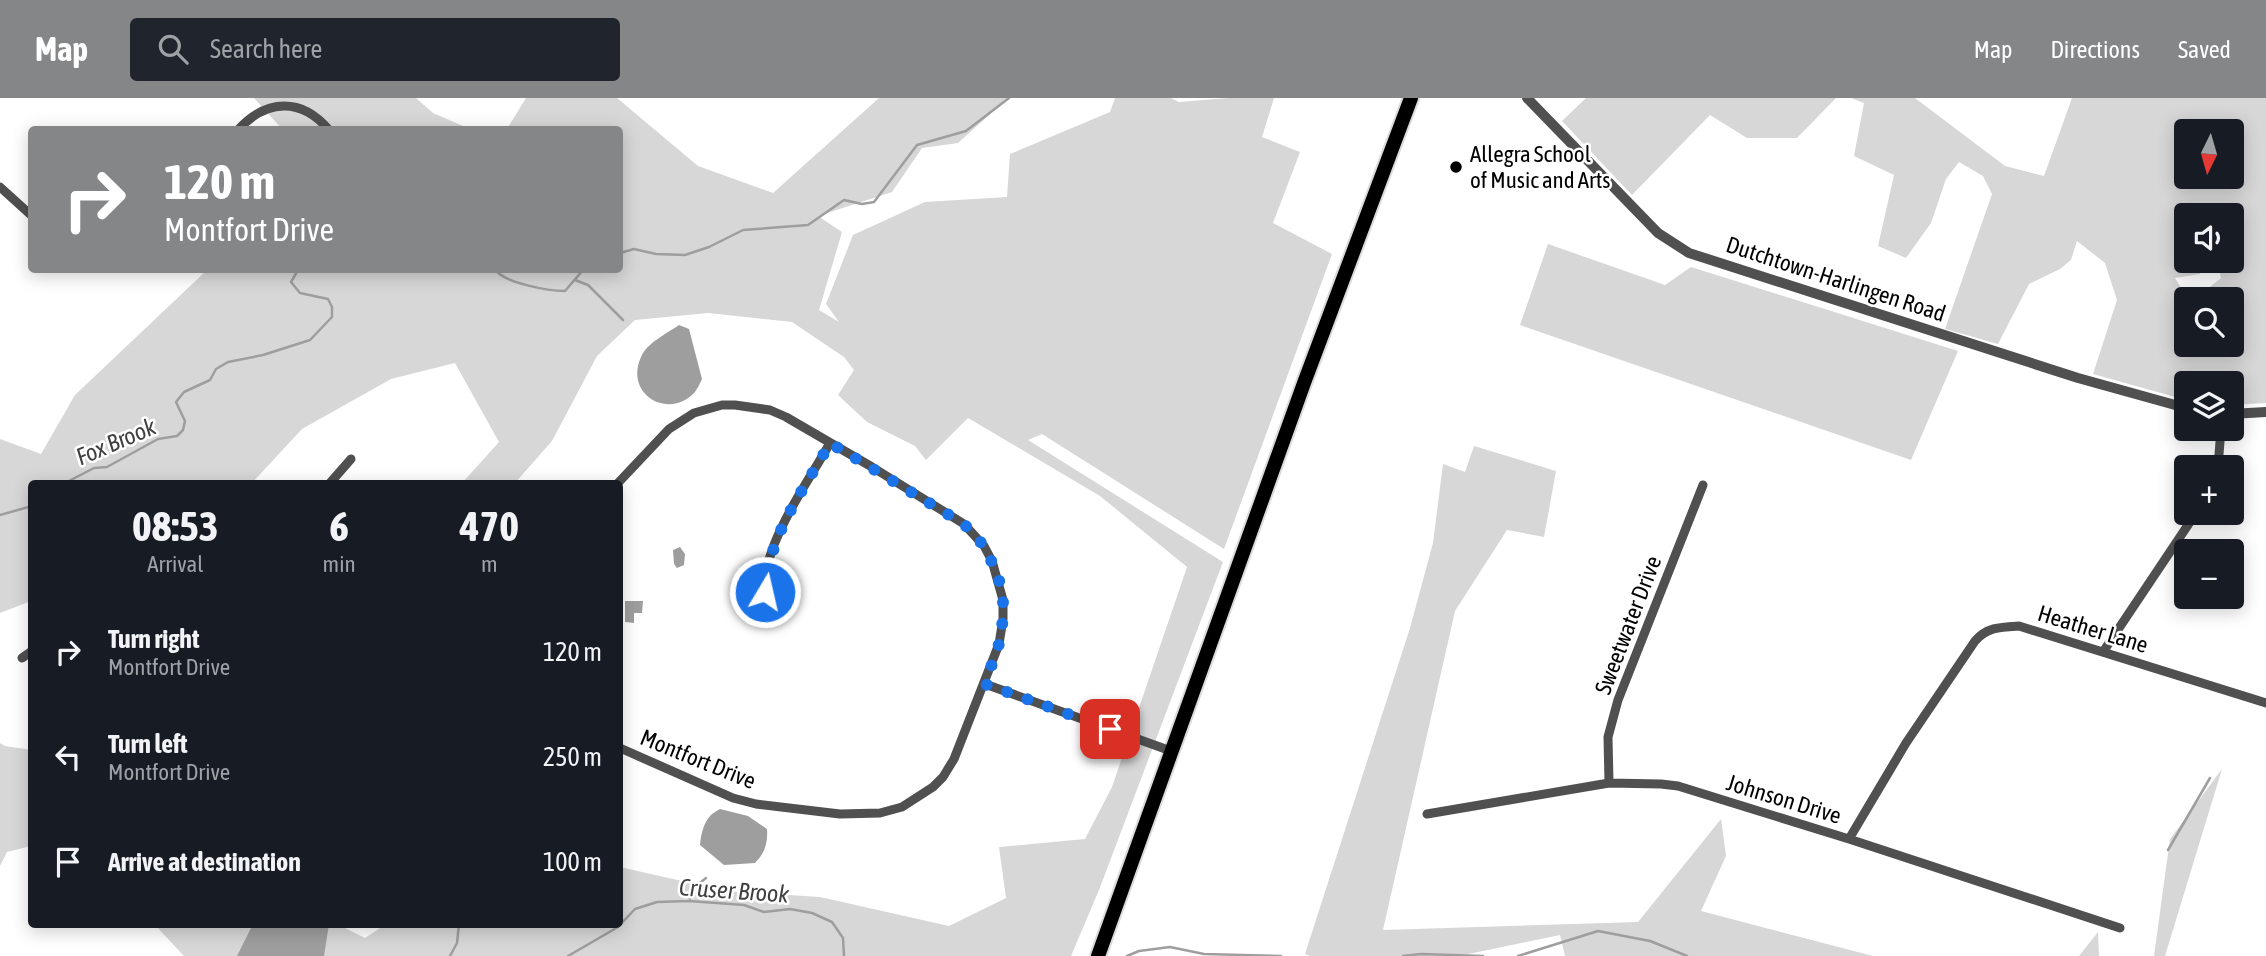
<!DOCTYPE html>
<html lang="en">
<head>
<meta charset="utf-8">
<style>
	body { margin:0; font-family:"Asap Condensed",sans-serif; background:#20242c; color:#f1f3f6; height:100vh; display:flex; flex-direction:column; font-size:26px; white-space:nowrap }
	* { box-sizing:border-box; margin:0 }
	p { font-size:23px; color:#9ea1a6 }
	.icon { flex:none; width:38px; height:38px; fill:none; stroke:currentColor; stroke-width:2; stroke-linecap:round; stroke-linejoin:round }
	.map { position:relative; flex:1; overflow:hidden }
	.details { position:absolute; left:28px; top:382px; width:595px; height:448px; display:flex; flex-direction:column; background:#171b24; border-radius:7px; box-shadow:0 4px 18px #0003 }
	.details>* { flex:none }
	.top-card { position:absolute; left:28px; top:28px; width:595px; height:147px; border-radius:7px; box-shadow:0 4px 18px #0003; background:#858687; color:#fff; overflow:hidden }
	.needle { width:46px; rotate:185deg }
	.tools { position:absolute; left:2174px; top:21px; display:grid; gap:14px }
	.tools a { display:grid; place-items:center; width:70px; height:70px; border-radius:7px; background:#171b24; box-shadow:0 4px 18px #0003; font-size:35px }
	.pin { position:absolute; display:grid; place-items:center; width:60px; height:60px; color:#fff; margin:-30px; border-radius:14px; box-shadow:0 4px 10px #0006 }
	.me { position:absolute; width:77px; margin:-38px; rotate:9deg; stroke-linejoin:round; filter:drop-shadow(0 0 5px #0008) }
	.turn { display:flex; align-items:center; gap:24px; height:147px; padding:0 21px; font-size:32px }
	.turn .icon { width:91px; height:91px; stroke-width:2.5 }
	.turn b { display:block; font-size:49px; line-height:60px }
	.eta { display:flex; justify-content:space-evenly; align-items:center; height:119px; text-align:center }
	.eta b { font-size:42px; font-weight:700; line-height:49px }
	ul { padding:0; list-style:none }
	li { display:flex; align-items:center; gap:21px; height:105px; padding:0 21px }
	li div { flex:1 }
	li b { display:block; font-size:26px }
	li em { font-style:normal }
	header { display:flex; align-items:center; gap:42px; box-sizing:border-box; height:98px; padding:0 35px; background:#858687; color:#fff }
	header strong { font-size:33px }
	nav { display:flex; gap:38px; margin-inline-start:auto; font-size:24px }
	.search { width:490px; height:63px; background:#20242c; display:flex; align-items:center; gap:18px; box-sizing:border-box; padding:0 24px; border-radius:7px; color:#9ea1a6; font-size:26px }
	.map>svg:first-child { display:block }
	.green { fill:#d7d7d7; fill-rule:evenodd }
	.water { fill:#9e9e9e }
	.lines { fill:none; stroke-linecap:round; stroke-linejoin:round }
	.stream { stroke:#9e9e9e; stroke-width:2.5 }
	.trunk-casing { stroke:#dbdbdb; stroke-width:18 }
	.minor { stroke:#505050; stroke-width:9 }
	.tertiary { stroke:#505050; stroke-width:10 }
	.trunk { stroke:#000; stroke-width:14 }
	.route { stroke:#1a73e8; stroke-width:12; stroke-dasharray:0 21.6 }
	.poi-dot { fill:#000; stroke:#fff; stroke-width:2.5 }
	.labels { text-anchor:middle; stroke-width:5; stroke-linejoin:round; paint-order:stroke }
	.poi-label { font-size:23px; fill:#000; stroke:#fff; text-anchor:start }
	.street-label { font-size:23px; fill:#000; stroke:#fff }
	.water-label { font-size:24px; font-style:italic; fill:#3f3f3f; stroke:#fff }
</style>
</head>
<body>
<header>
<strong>Map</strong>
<div class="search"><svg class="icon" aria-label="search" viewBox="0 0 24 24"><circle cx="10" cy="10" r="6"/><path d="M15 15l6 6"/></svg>Search here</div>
<nav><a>Map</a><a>Directions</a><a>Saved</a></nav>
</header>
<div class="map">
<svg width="2266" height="858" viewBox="0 0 2266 858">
	<rect width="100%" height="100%" fill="#fff"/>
	<path class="green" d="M254,0H416L433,15L470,31H282Z
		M526,0H617L698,68L773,95L879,0H1008L958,45L922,50L892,94L818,118L842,134L819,212L839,224L826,206L853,137L925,104L1007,99L1010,56L1110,14L1115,0H1171L1179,4L1228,0H1274L1262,39L1300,54L1273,125L1332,156L1224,451L1042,336L1028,342L1223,464L1099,792L1071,858H184L154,826H337L365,840L386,826H620V769L726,793L820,799L949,828L1006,800L999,749L1085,741L1112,689L1187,469L1100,398L968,320L926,362L915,348L867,324L838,297L854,272L844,259L792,224L708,215L635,222L597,258L552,343L515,385H462L499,344L455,265L391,281L302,331L252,385H32L31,503L0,515V341L41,356L75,297L207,172H620V32L507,31Z
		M1586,0H1836L1797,40H1747L1710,17L1632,97L1562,23Z
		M1851,0H1915L2005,68L2044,78L2072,0H2266V305L2231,307V285H2186V302L2093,276L2117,202L2105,165L2077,143L2071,162L2060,171L2029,186L1998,246L1945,231L1992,96L1983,78L1959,64L1946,81L1931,125L1906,160L1878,148L1894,77L1854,58L1864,5ZM2186,33H2231V79H2186ZM2186,117H2231V163H2217L2221,180L2206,192L2183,193L2175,180L2200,176L2204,163H2186ZM2186,201H2231V247H2186Z
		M1548,146L1665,187L1691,169L1958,253L1911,362L1520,227Z
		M1474,348L1556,373L1544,439L1507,432L1455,513L1383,832L1638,824L1721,721L1726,758L1701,813L1873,858H1565L1560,837L1459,858H1310L1305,856L1410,530L1433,445L1443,366L1465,374Z
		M0,645L5,648L32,652L31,748L7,754L0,768Z
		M2222,671L2165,858H2154L2170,741Z
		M2098,834L2099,858H2079Z"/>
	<path class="water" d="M679,227L689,231L702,281C700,285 697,292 694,295C668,322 624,296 641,259C647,245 666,236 679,227Z
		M680,449L685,456L684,467L677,470L674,466L673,452Z
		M625,503H643L642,515H634V525L625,524Z
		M720,711L748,718L767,731C768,745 765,755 755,765L724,767L700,747C702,731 705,718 720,711Z
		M253,826H329L324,858H237Z"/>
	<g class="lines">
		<path class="stream" d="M620,155L634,151L656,156L685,157L709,149L743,132L808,127L844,102L862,106L874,104L917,47L966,33L1009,0
			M496,172C504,185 549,193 565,193L583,172
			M575,182L588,187L623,222
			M65,385L94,370L107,369L158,341L177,338L183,332L185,323L176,304L184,294L210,282L216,271L228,264L263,257L310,242L332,219V209L328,201L300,195L291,184L298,172
			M0,417L32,408
			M2168,752L2210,680
			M690,801L696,788L706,780
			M450,858L457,845L459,826
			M568,858L618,829L635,811L657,804L689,803L744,807L764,814L790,811L812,815L832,824L843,840L844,858
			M1127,858L1139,853L1170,849L1204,856L1281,858
			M1403,858L1421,856L1483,858
			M1518,858L1598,833L1650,843L1687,858"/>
		<defs>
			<path id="trunk" d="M1098,858L1304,285L1411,0"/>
		</defs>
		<use href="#trunk" class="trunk-casing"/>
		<path class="minor" d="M238,32C267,0 302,0 329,32
			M0,89L32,118
			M2218,369L2221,331
			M330,385L351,361
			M618,385L669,331L694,315L722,307H735L770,312L786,319L872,369L964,426L984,448L992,463L1003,502V521L999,546L954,661L943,679L933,689L902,709L880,715L840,716L756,706L733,700L620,650
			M769,522C745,469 805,390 830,345
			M2103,554L2196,415
			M22,560L32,553
			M985,586L1171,653
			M1609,685L1608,639L1618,602L1703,387
			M1427,716L1609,685L1661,686L1678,688L1849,741L2120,830
			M1849,741L1906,645L1975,543C1987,529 2001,529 2019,528L2266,605"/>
		<path class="tertiary" d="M1527,0L1658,135L1689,155L2078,280L2186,310
			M2231,316L2266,314"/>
		<use href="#trunk" class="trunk"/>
	</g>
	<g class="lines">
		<path class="route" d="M765,494C769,436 802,395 830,345L964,426L984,448L998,477L1003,502V521L999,546L985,586L1110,631"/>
	</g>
	<circle class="poi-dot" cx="1456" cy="69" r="7"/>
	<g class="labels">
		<g class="poi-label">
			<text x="1470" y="64">Allegra School<tspan x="1470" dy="26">of Music and Arts</tspan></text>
		</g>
		<g class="street-label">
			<text transform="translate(1836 181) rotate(18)" y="8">Dutchtown-Harlingen Road</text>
			<text transform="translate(1628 527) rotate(-69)" y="8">Sweetwater Drive</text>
			<text transform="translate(2093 531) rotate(17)" y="8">Heather Lane</text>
			<text transform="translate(698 661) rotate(22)" y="8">Montfort Drive</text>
			<text transform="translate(1784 701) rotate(17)" y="8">Johnson Drive</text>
		</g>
		<g class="water-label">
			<text transform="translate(116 344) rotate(-23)" y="8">Fox Brook</text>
			<text transform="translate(734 793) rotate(4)" y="8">Cruser Brook</text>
		</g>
	</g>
</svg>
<div class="tools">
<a><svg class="needle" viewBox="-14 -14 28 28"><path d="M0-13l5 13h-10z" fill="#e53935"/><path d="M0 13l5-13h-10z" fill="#9ea1a6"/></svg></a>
<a><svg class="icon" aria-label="sound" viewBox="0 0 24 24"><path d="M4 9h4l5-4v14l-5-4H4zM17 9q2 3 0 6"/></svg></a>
<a><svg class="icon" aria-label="search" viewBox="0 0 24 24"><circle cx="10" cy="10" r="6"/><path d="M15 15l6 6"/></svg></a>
<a><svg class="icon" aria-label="layers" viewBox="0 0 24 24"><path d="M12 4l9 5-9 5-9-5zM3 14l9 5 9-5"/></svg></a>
<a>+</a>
<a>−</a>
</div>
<div class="pin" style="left:1110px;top:631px;background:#d93025"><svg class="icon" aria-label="arrive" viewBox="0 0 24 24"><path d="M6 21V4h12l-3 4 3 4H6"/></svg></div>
<svg class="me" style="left:765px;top:494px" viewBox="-20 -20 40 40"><circle r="17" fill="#1a73e8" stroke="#fff" stroke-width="3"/><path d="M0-11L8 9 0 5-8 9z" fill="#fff"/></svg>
<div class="top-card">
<div class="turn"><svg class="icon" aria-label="right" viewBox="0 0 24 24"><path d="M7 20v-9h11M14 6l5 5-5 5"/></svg><div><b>120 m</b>Montfort Drive</div></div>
</div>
<section class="details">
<div class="eta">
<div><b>08:53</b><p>Arrival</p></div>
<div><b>6</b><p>min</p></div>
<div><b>470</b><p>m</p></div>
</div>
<ul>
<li><svg class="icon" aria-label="right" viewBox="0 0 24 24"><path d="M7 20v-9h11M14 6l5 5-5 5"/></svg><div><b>Turn right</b><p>Montfort Drive</p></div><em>120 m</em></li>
<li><svg class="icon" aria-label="left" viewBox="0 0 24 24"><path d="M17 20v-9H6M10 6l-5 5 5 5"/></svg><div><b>Turn left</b><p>Montfort Drive</p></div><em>250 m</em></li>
<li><svg class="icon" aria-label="arrive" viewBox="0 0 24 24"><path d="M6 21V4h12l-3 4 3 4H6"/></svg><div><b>Arrive at destination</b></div><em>100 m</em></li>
</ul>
</section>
</div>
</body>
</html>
